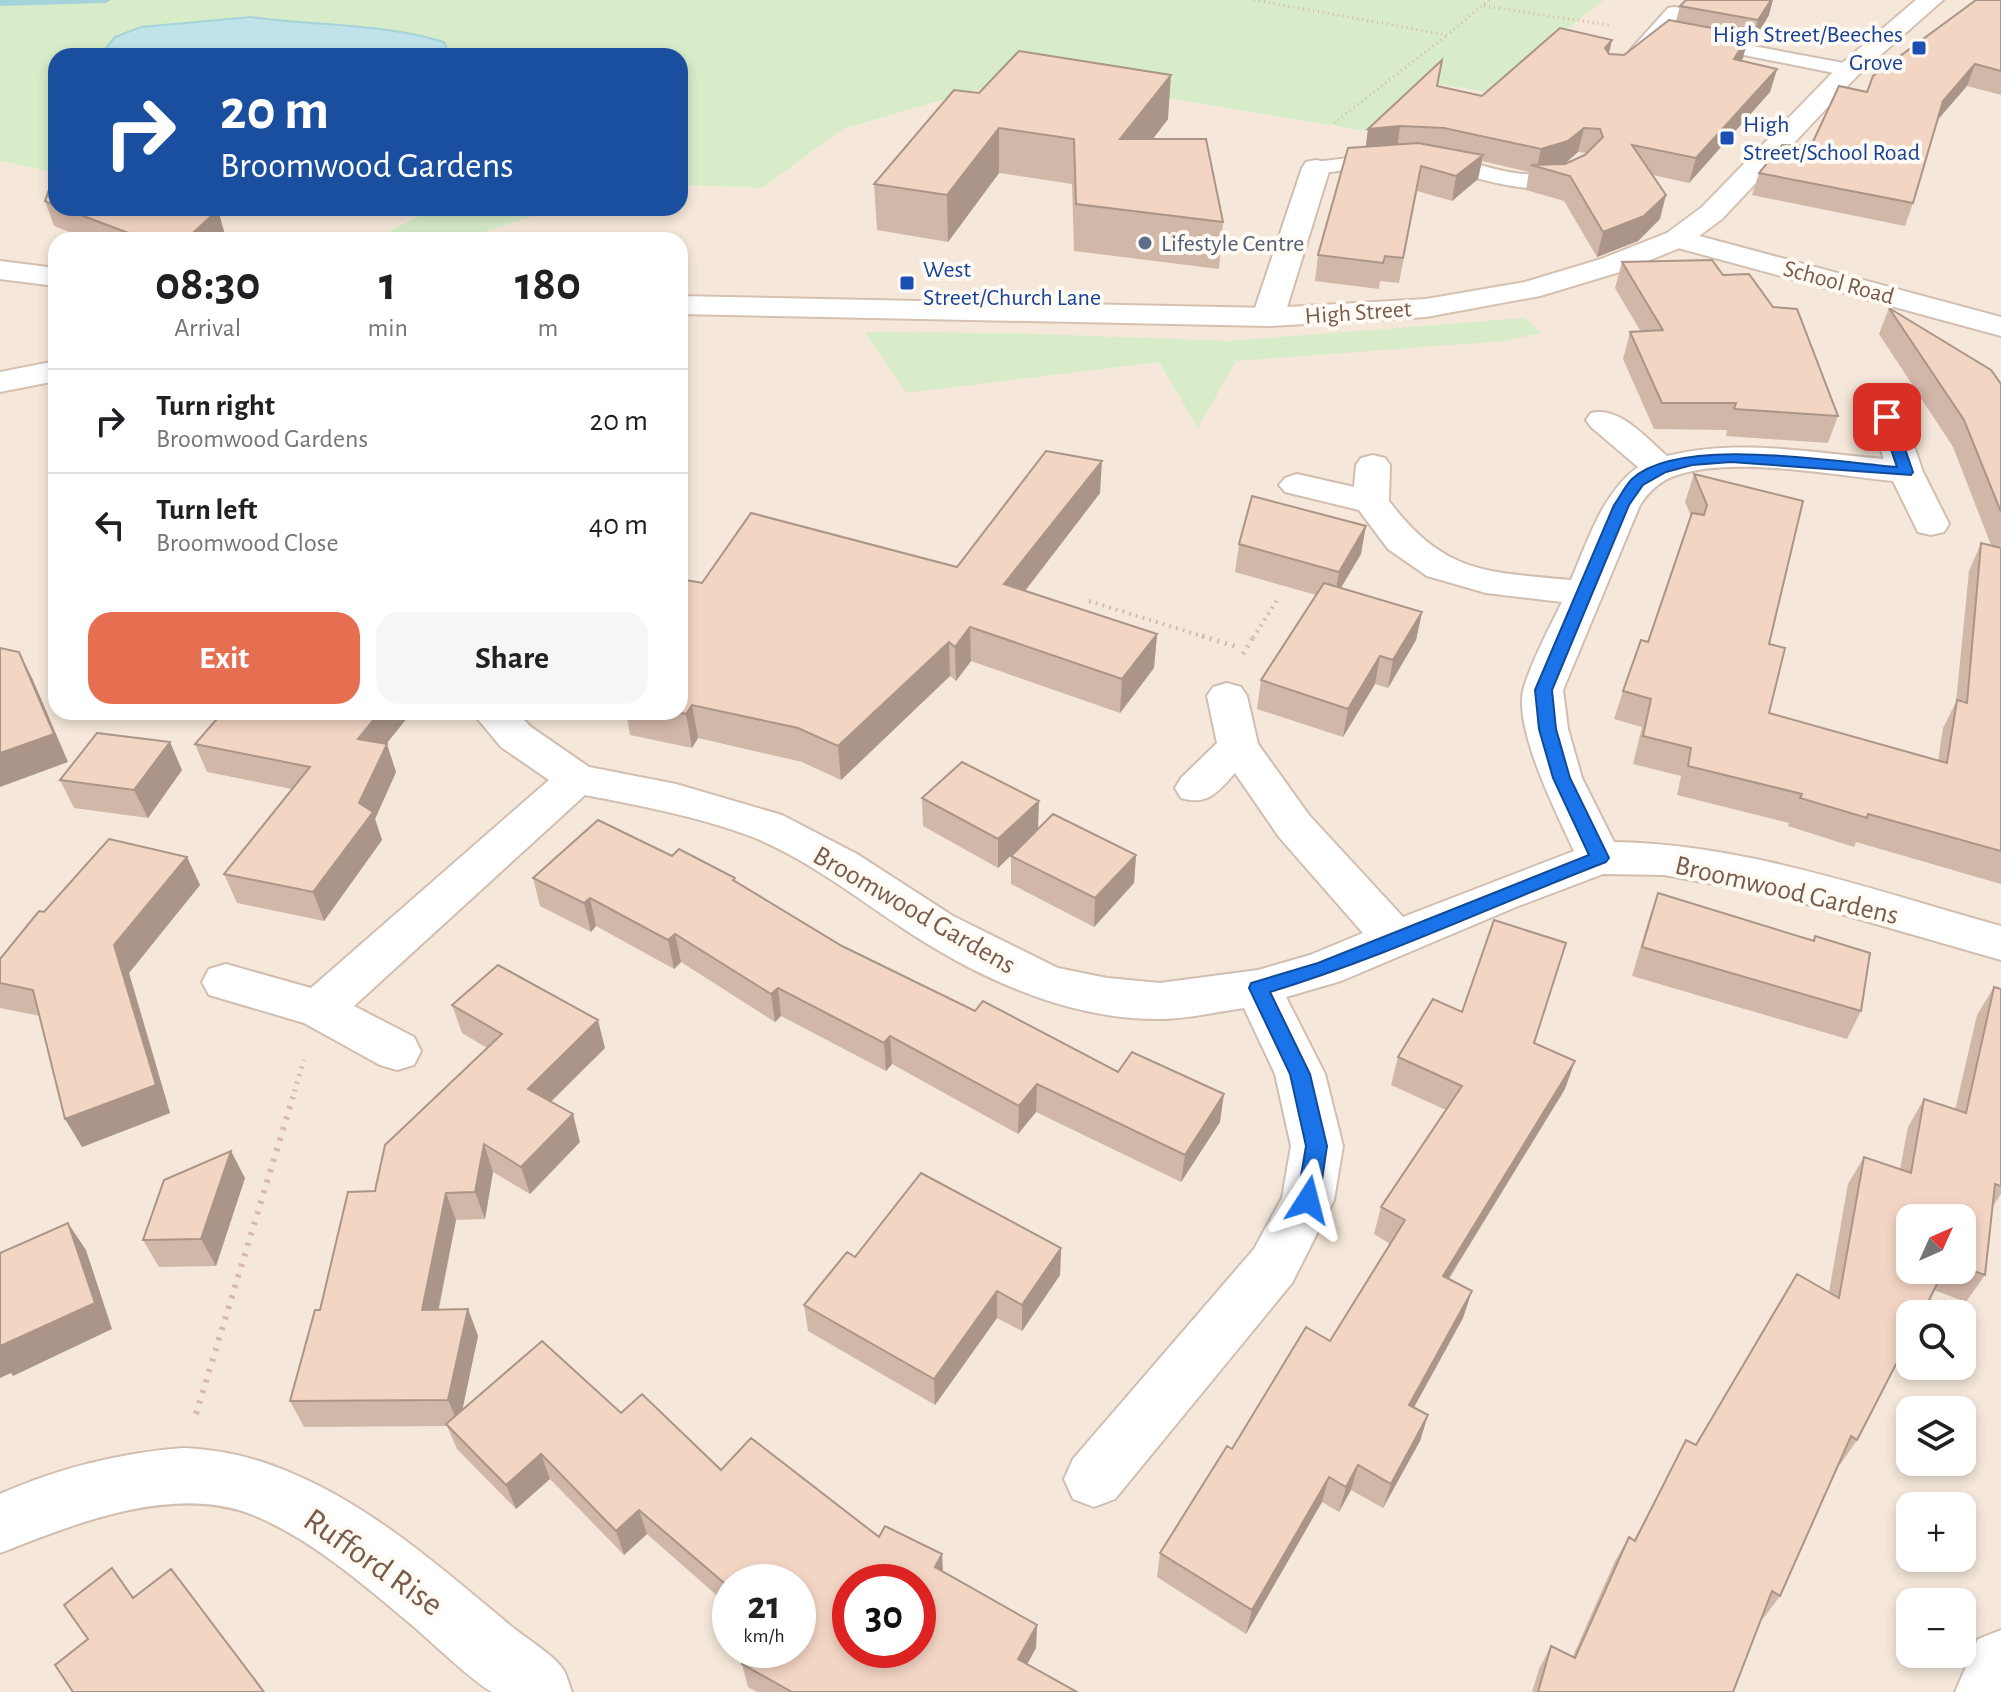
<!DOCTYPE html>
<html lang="en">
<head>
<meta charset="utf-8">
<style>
	body { margin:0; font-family:"Alegreya Sans",sans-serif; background:#f6f6f6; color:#202124; height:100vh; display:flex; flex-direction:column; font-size:30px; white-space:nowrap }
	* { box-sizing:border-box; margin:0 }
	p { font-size:26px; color:#757577 }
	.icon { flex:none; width:44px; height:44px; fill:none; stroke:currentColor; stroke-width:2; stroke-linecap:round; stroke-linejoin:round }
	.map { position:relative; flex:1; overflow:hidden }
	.side { position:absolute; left:48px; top:232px; width:640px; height:488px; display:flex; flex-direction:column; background:#fff; border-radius:24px; box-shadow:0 4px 12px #0003 }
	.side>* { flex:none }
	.top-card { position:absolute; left:48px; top:48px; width:640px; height:168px; border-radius:24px; box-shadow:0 4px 12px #0003; background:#1a4fa0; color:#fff; overflow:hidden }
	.needle { width:52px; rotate:45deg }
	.fabs { position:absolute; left:1896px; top:1204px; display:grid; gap:16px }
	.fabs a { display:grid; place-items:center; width:80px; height:80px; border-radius:16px; background:#fff; box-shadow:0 4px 12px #0003; font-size:40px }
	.speed { position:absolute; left:712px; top:1564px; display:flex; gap:16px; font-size:40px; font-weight:700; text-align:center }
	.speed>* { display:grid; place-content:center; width:104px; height:104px; border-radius:50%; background:#fff; box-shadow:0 4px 12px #0003; line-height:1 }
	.speed small { font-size:20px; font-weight:400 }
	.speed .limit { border:12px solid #d22; background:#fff; color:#111 }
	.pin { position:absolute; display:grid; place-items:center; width:68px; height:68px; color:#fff; margin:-34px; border-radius:16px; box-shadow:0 4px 12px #0006 }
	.me { position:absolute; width:88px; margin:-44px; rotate:9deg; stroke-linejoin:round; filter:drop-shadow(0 0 6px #0008) }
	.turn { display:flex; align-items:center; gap:28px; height:168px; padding:0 40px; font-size:36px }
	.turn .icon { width:104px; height:104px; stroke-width:2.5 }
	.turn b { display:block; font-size:56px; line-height:68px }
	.eta { display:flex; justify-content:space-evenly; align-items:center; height:136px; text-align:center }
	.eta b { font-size:48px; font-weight:700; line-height:56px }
	.primary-button { display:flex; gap:16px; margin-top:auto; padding:16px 40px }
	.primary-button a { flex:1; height:92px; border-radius:24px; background:#e76f51; color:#fff; font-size:32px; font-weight:700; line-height:92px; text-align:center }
	.primary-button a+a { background:#f6f6f6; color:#202124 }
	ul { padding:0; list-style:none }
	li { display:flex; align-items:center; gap:24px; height:104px; padding:0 40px; border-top:2px solid #e0e0e0 }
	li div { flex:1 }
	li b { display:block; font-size:30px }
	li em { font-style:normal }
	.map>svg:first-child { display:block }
	.residential { fill:#f5e8da; fill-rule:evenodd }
	.green { fill:#d8ecc9 }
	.water { fill:#bfe3e8; stroke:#a5d3da; stroke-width:2 }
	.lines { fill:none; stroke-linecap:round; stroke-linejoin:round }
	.stream { fill:#a5d3da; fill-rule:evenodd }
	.lane-casing { stroke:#d1beb0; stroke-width:4 }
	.street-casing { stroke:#d1beb0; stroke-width:4 }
	.secondary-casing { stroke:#d6c0b0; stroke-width:4 }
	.path-far3 { stroke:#d9b8a5; stroke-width:3; stroke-dasharray:1 4; stroke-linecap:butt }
	.path-far2 { stroke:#d9b8a5; stroke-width:4; stroke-dasharray:2 5; stroke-linecap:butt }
	.path-far1 { stroke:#d9b8a5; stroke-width:5; stroke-dasharray:2 6; stroke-linecap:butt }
	.path { stroke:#d9b8a5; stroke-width:6; stroke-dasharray:3 8; stroke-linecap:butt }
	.lane { fill:#fff; fill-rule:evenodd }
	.street { fill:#fff; fill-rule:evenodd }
	.secondary { fill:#fff; fill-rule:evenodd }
	.wall { fill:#d1b7a8; fill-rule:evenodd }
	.shaded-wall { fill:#aa9588 }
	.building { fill:#f3d5c3; stroke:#aa9588; stroke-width:2; fill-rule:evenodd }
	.route { fill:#1a73e8; stroke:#114b97; stroke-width:2 }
	.transit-dot { fill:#1a4fb4; stroke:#fffaf3; stroke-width:3 }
	.service-dot { fill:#5c6f8a; stroke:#fffaf3; stroke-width:3 }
	.labels { text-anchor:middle; stroke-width:8; stroke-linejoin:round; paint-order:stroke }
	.far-transit-label { font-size:24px; fill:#164399; stroke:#fffaf3; text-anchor:start }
	.far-service-label { font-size:24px; fill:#4e5e75; stroke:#fffaf3; text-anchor:start }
	.far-street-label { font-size:24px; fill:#7a5c4d; stroke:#fffaf3 }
	.street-label { font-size:28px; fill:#7a5c4d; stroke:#fffaf3 }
	.near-street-label { font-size:34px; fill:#7a5c4d; stroke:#fffaf3 }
</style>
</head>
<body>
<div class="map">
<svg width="2001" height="1692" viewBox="0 0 2001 1692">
	<rect width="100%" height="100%" fill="#fdf6ec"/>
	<path class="residential" d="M1604,0H2001V1692H0V161L56,173V208L429,210L372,240H56V712H680V240H458L560,208H680V185L762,188L843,129L1027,75L1425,82L1487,92ZM1910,1218H1962V1270H1910ZM1910,1314H1962V1366H1910ZM1910,1410H1962V1462H1910ZM1910,1506H1962V1558H1910ZM730,1582H798V1650H730ZM850,1582H918V1650H850ZM1910,1602H1962V1654H1910Z"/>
	<path class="green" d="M0,0H1604L1487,92L1425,82L1366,131L1027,75L843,129L762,188L680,185V56H56V173L0,161Z
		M388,208H560L458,240H372L428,211Z
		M1524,318L1542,333L1504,341L1236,361L1198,428L1159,362L906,393L865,332L1010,333L1230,341Z"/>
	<path class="water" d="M251,17C316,26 381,23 444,42L450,56H103L102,53L115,37L141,27Z"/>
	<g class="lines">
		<path class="stream" d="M0,0H111L106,3L0,6Z"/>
		<defs>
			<path id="lane" d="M1674,7L1680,8L1683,12L1680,16L1645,55H1633L1630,51L1633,47L1668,8Z
				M1705,37L1849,64L1858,70L1849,76L1699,46L1696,42L1699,38Z
				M1388,153L1395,155L1398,159L1395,163L1316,174L1306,168L1316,162Z
				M1438,155C1489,164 1515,183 1568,170L1578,176C1552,206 1464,174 1431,165L1428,161L1431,157Z"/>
			<path id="street" d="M1316,160L1326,162L1330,168L1284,317L1279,324L1268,326L1257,324L1252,317L1302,168L1306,162Z
				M1677,230L2001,317V336L1667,245L1662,239L1667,233Z
				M1887,407L1899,410L1904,417L1923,472L1949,524L1944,532L1931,535L1918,532L1893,481C1833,475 1734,456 1677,475C1661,480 1649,491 1640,505L1563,690L1568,729L1582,778L1614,842C1746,844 1875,891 2001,926V960L1779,896L1664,875L1603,874L1516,907L1341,981L1286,997L1325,1074L1343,1146L1334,1200L1292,1283L1115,1499L1094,1507L1073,1499L1064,1479L1073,1459L1254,1249L1282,1198L1291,1146L1275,1074L1244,1008C1216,1012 1187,1019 1160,1019C1067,1020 976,977 901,927C853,895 804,857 750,836C697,816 641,806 585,795L354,1006L414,1037L421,1051L414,1065L397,1070L380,1065L304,1023L209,995L202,982L209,969L226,964L311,988L549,780L501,747L472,712H516L531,727L589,767L676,784L782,815L857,854L953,916L1058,968L1107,978L1160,983L1258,970L1310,955L1363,933L1279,837L1235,773C1218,792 1208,806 1181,798L1175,788L1181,778L1217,743L1207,696L1213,687L1227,683L1241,687L1247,696L1258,744L1309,815L1403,917L1574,851C1557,814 1512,726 1524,687C1533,658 1549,629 1562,602L1486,593L1427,576L1388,549L1359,510L1285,492L1279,485L1285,478L1297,474L1354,487L1356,465L1361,458L1373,455L1385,458L1390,465L1389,501C1444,574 1486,572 1571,580C1588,541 1602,493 1638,467L1591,427L1586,420L1591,413C1620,406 1646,438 1667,456C1737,438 1813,453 1884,459L1870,417L1875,410Z
				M183,1448C224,1450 258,1458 296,1475C375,1509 445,1571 511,1626C527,1639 551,1653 563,1669C567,1675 569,1685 572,1692C550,1692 514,1692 493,1692C481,1689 427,1638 413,1626C365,1586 312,1539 253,1515C174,1483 74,1524 0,1553V1494C59,1468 119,1453 183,1448Z
				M2001,1630V1692H1955L1978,1639Z"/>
			<path id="secondary" d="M1916,0H1943L1858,75L1722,219L1687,245L1623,271L1540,296L1426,317L1268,326L680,314V296L1268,308L1426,299L1525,282L1601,259L1667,233L1702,207L1840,65Z
				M0,261L56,268V286L0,279Z
				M56,361V381L0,392V372Z"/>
		</defs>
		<use href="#lane" class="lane-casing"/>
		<use href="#street" class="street-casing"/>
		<use href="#secondary" class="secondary-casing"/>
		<path class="path-far3" d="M1254,0L1447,35L1489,0
			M1484,6L1609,25
			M1334,123L1446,36"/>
		<path class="path-far2" d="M1089,601L1208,638
			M1253,638L1279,597"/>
		<path class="path-far1" d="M1202,636L1237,647
			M1243,654L1254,636
			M292,1099L304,1060"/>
		<path class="path" d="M196,1414L293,1097"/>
		<use href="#lane" class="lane"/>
		<use href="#street" class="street"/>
		<use href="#secondary" class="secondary"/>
	</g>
	<path class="wall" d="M2001,0V95L1967,86L1937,120L1913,203L1905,226L1752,195L1759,173L1811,146L1867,92Z
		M1680,6L1769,15L1752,43L1747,42L1741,61L1777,69L1770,92L1689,183L1653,175L1660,219L1638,241L1597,257L1564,201L1526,190L1529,172L1482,161L1478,179L1452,201L1417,191L1399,283L1380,281L1379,289L1315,281L1318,255L1366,147L1368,129L1438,86L1482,96L1612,40L1609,54L1624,55L1676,21ZM1578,152L1587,153L1565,164Z
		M979,93L1168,119L1153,139L1223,222L1219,269L1074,251L1072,184L999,173L948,242L877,230L874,184Z
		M56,169V208H210L218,210L225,235L220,240H90L54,226L45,201Z
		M1622,262L1723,275L1838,416L1828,443L1726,436L1727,430L1654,429L1623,359L1630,332H1641L1615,288Z
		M1889,308L2001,384V884L1856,842L1854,847L1788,826L1789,823L1677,795L1681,776L1633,764L1642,727L1614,719L1623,691L1648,642L1691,516L1685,502L1694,474L1769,644V713L1938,761L1943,728L1956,702L1969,571L1981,543L1991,545L1953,447L1879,334Z
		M1100,493L1025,591L1157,634L1154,668L1120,713L971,661L956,681L950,676L841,780L802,762L698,738L692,748L630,735L626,712H680L702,583L957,567Z
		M1239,544L1361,554L1341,588L1422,612L1416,640L1388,688L1375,684L1343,737L1257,709L1261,680L1316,595L1235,572Z
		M195,744H386L396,772L375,819L382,840L324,921L237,903L224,874L292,789L207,772Z
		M182,770L148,818L74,808L60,780Z
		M922,798L1136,855L1134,883L1094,927L1011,884V856L1026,840L998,868L923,826Z
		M672,856L735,878V882L842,946L975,1011L1118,1072L1220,1122L1181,1182L1036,1112L1018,1134L892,1064L886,1071L781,1016L775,1022L681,962L674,969L596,926L591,932L540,906L533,878Z
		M187,857L200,885L129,973L170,1113L82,1147L40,1016L0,1008V983L44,912Z
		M1658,893L1813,940L1815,936L1861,1011L1847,1039L1632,976L1648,922Z
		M1994,987L2001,989V1194L1993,1206L1985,1275L1966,1302L1934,1290L1857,1440L1840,1465L1838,1464L1780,1596L1762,1620L1761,1619L1733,1692H1532L1539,1669L1551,1646L1573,1656L1615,1561L1629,1537L1634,1540L1686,1440L1696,1445L1829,1292L1848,1184L1864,1157L1900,1169L1908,1127L1924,1099L1955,1110L1977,1015ZM1962,1218V1270H1910Z
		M452,1005L605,1048L551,1102L580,1142L530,1194L493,1172L485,1219L456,1220L439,1309H468L478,1336L462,1409L621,1413L721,1470L879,1537L942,1554L943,1571L1037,1625L1036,1648L1027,1664L1077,1692H757L748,1687L742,1664L798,1650L730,1582V1607L647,1534L624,1555L550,1479L516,1509L457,1449L447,1426L304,1427L290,1401L375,1191L487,1048L462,1033Z
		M1534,1043L1565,1089L1449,1279L1463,1318L1414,1407L1428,1415L1420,1441L1383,1508L1351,1490L1339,1512L1322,1502L1246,1634L1157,1577L1160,1553L1232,1449L1330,1341L1390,1244L1374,1234L1381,1207L1446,1110L1391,1085L1398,1057Z
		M245,1178L216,1266L159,1267L143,1240Z
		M1061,1248L1060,1275L1022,1331L997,1318L935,1405L808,1331L804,1305L855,1257Z"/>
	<path class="shaded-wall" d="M1771,0H1773L1769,15L1752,43L1758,20Z
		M1749,35L1743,58L1728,82L1734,59Z
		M1612,40L1606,63L1605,48Z
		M1975,64L1967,86L1935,123L1943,101Z
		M1777,69L1770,92L1689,183L1696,158Z
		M1171,75L1168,119L1118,184L1120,139Z
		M1400,126L1397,150L1365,153L1368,129Z
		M999,128V173L948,242L947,195Z
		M1584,128L1578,152L1563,165L1537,167L1541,149Z
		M1483,155L1478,179L1452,201L1456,176Z
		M1666,195L1660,219L1638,241L1597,257L1603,232Z
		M218,210L225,235L220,240H185Z
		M1102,461L1100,493L1004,618V584Z
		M1366,526L1361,554L1334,599L1339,572Z
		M1422,612L1416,640L1388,688L1393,660Z
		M970,627L971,661L956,681L955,647Z
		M1157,634L1154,668L1120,713L1122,679Z
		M949,642L950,676L841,780L838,746Z
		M19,652L33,680L68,762L0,787V753Z
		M1380,656L1375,684L1343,737L1348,709Z
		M692,705L698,738L692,748L686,714Z
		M380,712H412L367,768L358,739Z
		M170,742L182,770L148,818L134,790Z
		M387,744L396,772L375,819L382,840L324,921L313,892L359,803Z
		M1039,801L1038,829L998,868V839Z
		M1136,855L1134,883L1094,927L1095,898Z
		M187,857L200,885L129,973L170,1113L82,1147L65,1119L114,945Z
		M590,898L596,926L591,932L584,903Z
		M675,934L681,962L674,969L668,940Z
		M778,988L781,1016L775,1022L771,994Z
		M598,1020L605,1048L536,1116L528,1089Z
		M890,1036L892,1064L886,1071L884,1043Z
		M1575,1061L1565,1089L1434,1302L1443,1276Z
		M1037,1084L1036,1112L1018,1134L1019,1106Z
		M1224,1094L1220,1122L1181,1182L1185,1155Z
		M573,1114L580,1142L530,1194L521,1167Z
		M484,1144L493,1172L485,1219L475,1192Z
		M231,1151L245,1178L216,1266L201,1239Z
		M446,1193L456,1220L433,1336L422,1310Z
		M68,1223L86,1250L112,1329L13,1376L11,1373L0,1378V1346Z
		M1061,1248L1060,1275L1022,1331V1305Z
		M997,1291V1318L935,1405L934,1379Z
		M1472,1291L1463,1318L1401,1431L1409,1405Z
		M468,1309L478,1336L459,1426L448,1400Z
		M1428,1415L1420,1441L1383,1508L1391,1484Z
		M541,1454L550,1479L516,1509L506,1485Z
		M1358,1465L1351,1490L1339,1512L1346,1487Z
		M1329,1477L1322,1502L1246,1634L1252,1610Z
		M639,1510L647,1534L624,1555L616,1531Z
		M942,1554L943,1578L935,1567Z
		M1037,1625L1036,1648L1018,1681V1659Z"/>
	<path class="building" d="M1686,0H1771L1758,20L1680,6Z
		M1976,0H2001V71L1975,64L1943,101L1913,203L1759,173L1782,145L1811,146L1839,86L1867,92L1873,76Z
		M1669,20L1749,35L1734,59L1777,69L1696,158L1632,145L1666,195L1644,216L1603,232L1570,176L1531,165L1565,164L1585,155L1603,137L1600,129L1584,128L1568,141L1541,149L1444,128L1400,126L1368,129L1442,60L1437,86L1482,96L1560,28L1612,40L1605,48L1609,54L1624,55Z
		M1019,51L1171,75L1120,139H1206L1223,222L1076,204L1074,139L999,128L947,195L874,184L954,90L979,93Z
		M1418,143L1483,155L1456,176L1421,166L1403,258L1385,256L1383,263L1318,255L1348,148Z
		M56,169V206L45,201Z
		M62,208H210L218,210L185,240H147Z
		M1712,260L1723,275L1749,274L1773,307L1797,309L1838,416L1734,409L1736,403H1662L1630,332L1663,330L1622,262Z
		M1889,308L1991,370L2001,384V512L1964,420Z
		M1046,451L1102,461L1004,584L1157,634L1122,679L970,627L955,647L949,642L838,746L798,728L692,705L686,714L677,712H680V579L702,583L751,513L957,567Z
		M1694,474L1803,501L1769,644L1785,648L1769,713L1947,763L1957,700L1967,703L1981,543L2001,548V851L1868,814L1867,818L1800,798L1802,794L1688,766L1691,748L1643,736L1651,699L1623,691L1641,640L1648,642L1692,513L1704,515L1707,505Z
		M1252,496L1366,526L1339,572L1239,544Z
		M1324,583L1422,612L1393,660L1380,656L1348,709L1261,680Z
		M0,648L19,652L54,734L0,753Z
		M223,712H380L358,739L387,744L359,803L373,812L313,892L224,874L310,767L195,744Z
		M97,733L170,742L134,790L60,780Z
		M962,762L1039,801L998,839L922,798Z
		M1053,814L1136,855L1095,898L1011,856Z
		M598,820L672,856L679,849L735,878L733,880L842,946L975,1011L983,1001L1118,1072L1132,1052L1224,1094L1185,1155L1037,1084L1019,1106L890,1036L884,1043L778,988L771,994L675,934L668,940L590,898L584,903L533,878Z
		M109,839L187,857L114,945L156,1085L65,1119L33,990L0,983V959L39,911L44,912Z
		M1658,893L1814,941L1815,936L1870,953L1861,1011L1642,947Z
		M1494,920L1566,943L1534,1043L1575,1061L1443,1276L1472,1291L1409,1405L1428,1415L1391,1484L1358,1465L1346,1487L1329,1477L1252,1610L1160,1553L1227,1446L1232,1449L1306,1327L1330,1341L1405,1220L1381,1207L1462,1086L1398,1057L1433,999L1462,1012Z
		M498,965L598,1020L528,1089L573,1114L521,1167L484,1144L475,1192L446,1193L422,1310L468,1309L448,1400L290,1401L315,1310H320L348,1192L375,1191L385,1145L502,1034L452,1005Z
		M1994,987L2001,989V1186L1995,1184L1985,1275L1962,1267V1218H1910V1270H1944L1922,1314H1910V1337L1857,1440L1851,1436L1780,1596L1772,1591L1733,1692H1538L1551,1646L1575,1658L1629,1537L1635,1541L1686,1440L1696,1445L1797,1274L1839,1298L1864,1157L1911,1173L1924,1099L1966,1113Z
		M231,1151L201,1239L143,1240L164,1180Z
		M921,1173L1061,1248L1022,1305L997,1291L934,1379L804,1305L847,1252L855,1257Z
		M68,1223L95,1303L0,1346V1253Z
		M542,1341L621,1413L642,1394L721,1470L751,1438L879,1537L885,1526L942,1554L935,1567L1037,1625L1018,1659L1077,1692H792L742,1664L750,1650H798V1582H730V1588L639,1510L616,1531L541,1454L506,1485L446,1424ZM850,1582H918V1650H850Z
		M112,1568L133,1598L171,1569L264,1692H73L55,1665L88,1639L64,1605Z"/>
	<path class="route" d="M1887,413L1894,417L1913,472L1911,475L1731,462L1692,465L1666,472L1643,485L1629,505L1552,690L1556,729L1570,778L1609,858L1606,862C1494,905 1385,957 1270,992L1310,1074L1327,1146L1319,1200L1316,1206L1308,1209L1301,1206L1297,1200L1306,1146L1290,1074L1249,988L1251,983L1318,963L1589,855L1553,778L1539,729L1535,690L1614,505C1620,497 1625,486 1632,479C1679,435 1835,462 1897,467L1880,417Z"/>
	<g class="transit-dot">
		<rect x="1911" y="40" width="16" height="16" rx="4"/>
		<rect x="1719" y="130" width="16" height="16" rx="4"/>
		<rect x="899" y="275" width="16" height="16" rx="4"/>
	</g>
	<circle class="service-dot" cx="1145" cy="243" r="8"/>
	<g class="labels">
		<g class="far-transit-label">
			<text x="1903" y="42" text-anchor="end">High Street/Beeches<tspan x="1903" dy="28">Grove</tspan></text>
			<text x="1743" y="132">High<tspan x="1743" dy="28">Street/School Road</tspan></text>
			<text x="923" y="277">West<tspan x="923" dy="28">Street/Church Lane</tspan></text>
		</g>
		<g class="far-service-label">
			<text x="1161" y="251">Lifestyle Centre</text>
		</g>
		<g class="far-street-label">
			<text transform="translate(1839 282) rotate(15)" y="8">School Road</text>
			<text transform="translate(1358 312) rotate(-4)" y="8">High Street</text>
		</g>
		<g class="street-label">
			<text transform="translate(1787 889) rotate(13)" y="10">Broomwood Gardens</text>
			<text transform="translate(915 909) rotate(30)" y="10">Broomwood Gardens</text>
		</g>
		<g class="near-street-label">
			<text transform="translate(374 1561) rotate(35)" y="12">Rufford Rise</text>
		</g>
	</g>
</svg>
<div class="fabs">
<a><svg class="needle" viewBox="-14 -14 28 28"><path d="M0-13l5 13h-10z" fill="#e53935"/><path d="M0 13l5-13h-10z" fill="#757577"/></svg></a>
<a><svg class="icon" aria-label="search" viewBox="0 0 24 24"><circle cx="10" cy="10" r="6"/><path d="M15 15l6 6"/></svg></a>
<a><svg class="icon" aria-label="layers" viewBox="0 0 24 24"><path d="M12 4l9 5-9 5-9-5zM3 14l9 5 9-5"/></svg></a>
<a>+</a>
<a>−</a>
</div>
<div class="speed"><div>21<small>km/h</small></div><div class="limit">30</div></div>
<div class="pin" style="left:1887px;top:417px;background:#d93025"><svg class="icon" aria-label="arrive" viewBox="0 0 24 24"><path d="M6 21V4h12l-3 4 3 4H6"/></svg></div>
<svg class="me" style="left:1308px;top:1200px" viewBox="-20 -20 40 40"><path d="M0-17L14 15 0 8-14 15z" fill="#1a73e8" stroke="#fff" stroke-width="4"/></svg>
<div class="top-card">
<div class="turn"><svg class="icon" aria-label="right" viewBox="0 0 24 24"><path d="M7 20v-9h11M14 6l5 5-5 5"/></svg><div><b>20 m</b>Broomwood Gardens</div></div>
</div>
<section class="side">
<div class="eta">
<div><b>08:30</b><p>Arrival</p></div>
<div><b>1</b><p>min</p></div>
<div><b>180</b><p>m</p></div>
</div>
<ul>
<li><svg class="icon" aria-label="right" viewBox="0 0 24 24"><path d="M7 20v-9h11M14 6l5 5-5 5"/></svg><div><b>Turn right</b><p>Broomwood Gardens</p></div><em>20 m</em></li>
<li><svg class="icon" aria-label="left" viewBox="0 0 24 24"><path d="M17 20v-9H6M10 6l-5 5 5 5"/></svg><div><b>Turn left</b><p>Broomwood Close</p></div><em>40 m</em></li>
</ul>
<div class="primary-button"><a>Exit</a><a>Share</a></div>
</section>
</div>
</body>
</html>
